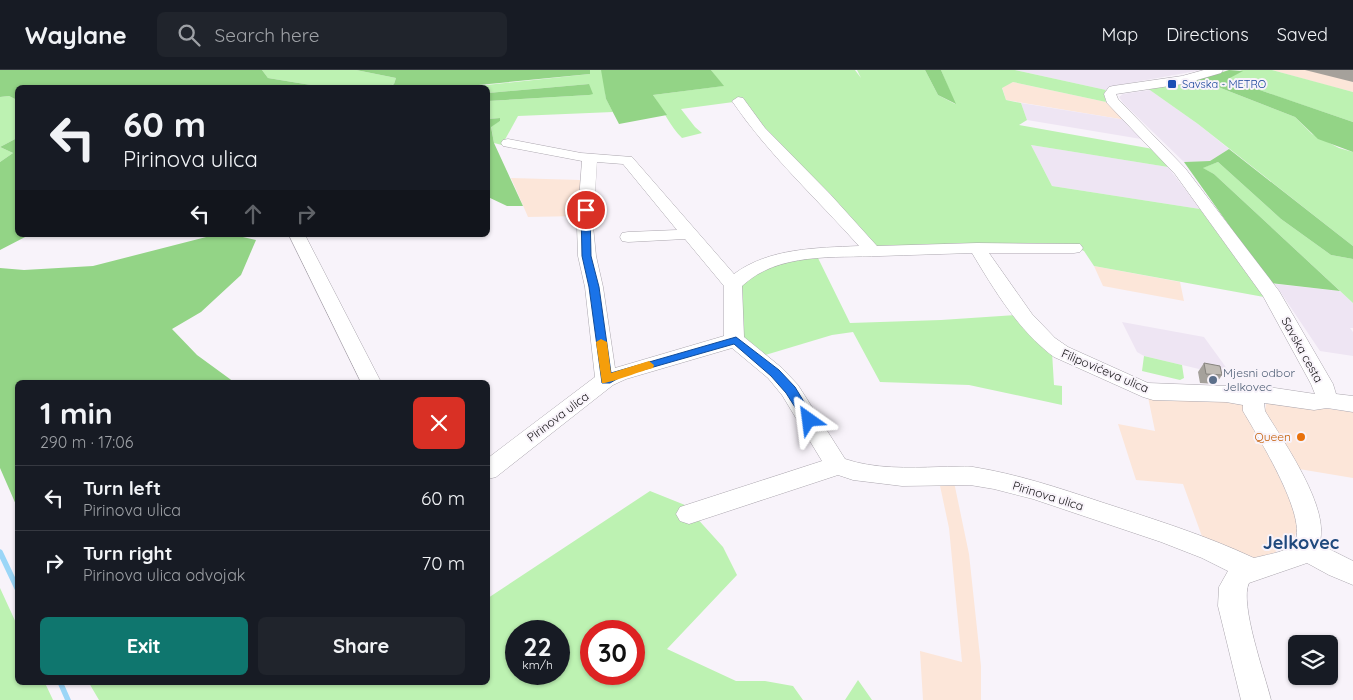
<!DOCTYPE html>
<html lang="en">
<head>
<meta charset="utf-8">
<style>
	body { margin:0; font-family:Quicksand,sans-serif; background:#20242c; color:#f1f3f6; height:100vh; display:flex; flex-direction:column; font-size:19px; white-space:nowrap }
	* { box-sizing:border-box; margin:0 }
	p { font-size:16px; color:#9ea1a6 }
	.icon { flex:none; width:28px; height:28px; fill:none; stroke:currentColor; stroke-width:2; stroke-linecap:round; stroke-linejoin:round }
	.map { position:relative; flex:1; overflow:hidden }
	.side { position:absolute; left:15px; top:310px; width:475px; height:305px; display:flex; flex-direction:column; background:#171b24; border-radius:8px; box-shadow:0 1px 4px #0004 }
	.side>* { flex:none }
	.hud { position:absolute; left:15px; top:15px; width:475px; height:152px; border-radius:8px; box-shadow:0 1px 4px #0004; background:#171b24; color:#f1f3f6; overflow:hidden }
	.controls { position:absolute; left:1288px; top:565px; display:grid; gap:10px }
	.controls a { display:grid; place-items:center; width:50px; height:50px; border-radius:8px; background:#171b24; box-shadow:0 1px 4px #0004; font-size:25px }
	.speed { position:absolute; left:505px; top:550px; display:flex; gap:10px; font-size:25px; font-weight:700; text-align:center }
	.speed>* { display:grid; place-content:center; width:65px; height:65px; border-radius:50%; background:#171b24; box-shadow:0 1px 4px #0004; line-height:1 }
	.speed small { font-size:12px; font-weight:400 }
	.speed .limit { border:8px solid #d22; background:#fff; color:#111 }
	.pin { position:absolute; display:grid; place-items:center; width:42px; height:42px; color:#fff; margin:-21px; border:2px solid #fff; border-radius:50%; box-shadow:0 1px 5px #0007 }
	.me { position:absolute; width:55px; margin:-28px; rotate:329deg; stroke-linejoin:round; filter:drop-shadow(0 0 4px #0008) }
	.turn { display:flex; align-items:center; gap:18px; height:105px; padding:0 25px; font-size:22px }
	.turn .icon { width:65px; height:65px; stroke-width:2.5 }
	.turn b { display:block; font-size:35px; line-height:42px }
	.lanes { display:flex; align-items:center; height:48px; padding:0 25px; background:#0003; justify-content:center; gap:25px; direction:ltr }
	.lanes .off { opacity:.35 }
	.round { display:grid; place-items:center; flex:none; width:52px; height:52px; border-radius:8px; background:#20242c }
	.overview { display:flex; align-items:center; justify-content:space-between; height:85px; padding:0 25px }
	h1 { font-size:30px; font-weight:800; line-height:38px }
	.primary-button { display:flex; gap:10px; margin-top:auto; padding:10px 25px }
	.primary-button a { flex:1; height:58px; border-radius:8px; background:#0f766e; color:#fff; font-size:20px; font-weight:800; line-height:58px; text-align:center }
	.primary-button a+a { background:#20242c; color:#f1f3f6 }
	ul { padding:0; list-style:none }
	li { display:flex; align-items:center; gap:15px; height:65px; padding:0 25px; border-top:1px solid #363941 }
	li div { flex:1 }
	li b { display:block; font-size:19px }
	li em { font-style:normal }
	header { display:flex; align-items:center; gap:30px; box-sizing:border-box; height:70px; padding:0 25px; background:#171b24; border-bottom:1px solid #363941 }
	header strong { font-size:24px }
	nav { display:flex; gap:28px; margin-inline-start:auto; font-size:18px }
	.search { width:350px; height:45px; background:#20242c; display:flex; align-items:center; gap:12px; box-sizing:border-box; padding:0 18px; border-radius:8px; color:#9ea1a6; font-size:19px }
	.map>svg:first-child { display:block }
	.commercial { fill:#fce6d9 }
	.built { fill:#eee5f3 }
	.green { fill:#bdf2b2; fill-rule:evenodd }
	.forest { fill:#93d486 }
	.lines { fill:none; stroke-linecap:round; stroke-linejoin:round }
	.stream { stroke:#9bd6f7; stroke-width:5.5 }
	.minor-casing { stroke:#aba6ae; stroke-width:1 }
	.minor { fill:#fff; fill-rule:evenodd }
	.wall { fill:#a5a19b }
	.building { fill:#c0bbb4; stroke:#86837e }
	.route { fill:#1a73e8; stroke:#114b97 }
	.slow { fill:#f59e0b }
	.transit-dot { fill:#1a4fb4; stroke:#f8f3fa; stroke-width:2 }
	.service-dot { fill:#5c6f8a; stroke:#f8f3fa; stroke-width:2 }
	.food-dot { fill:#e8710a; stroke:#f8f3fa; stroke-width:2 }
	.labels { text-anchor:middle; stroke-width:4; stroke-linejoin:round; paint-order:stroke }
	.far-transit-label { font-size:11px; fill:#164399; stroke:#f8f3fa; text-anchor:start }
	.street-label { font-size:12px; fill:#141215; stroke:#f8f3fa }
	.service-label { font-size:12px; fill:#4e5e75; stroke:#f8f3fa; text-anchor:start }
	.food-label { font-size:12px; fill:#c56008; stroke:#f8f3fa; text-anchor:end }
	.near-quarter-label { font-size:18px; font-weight:bold; fill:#20497d; stroke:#f8f3fa }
</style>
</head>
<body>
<header>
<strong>Waylane</strong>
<div class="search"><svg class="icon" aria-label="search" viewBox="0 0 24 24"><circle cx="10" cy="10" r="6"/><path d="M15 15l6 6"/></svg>Search here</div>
<nav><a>Map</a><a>Directions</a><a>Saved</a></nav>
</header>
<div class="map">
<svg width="1353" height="630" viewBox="0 0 1353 630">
	<rect width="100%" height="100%" fill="#f8f3fa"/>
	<path class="commercial" d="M1272,0H1353V22L1326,15Z
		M1013,12L1106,32L1126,50L1006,30L1002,17Z
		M511,108L581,110L580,146L528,147Z
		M1094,196L1180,212L1184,231L1103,216Z
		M1148,327L1230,331L1241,333L1247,337L1296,443L1298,458L1293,470L1274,483L1252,489L1204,472L1183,414L1136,410L1118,354L1155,361Z
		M1276,332L1353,342V408L1293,398L1265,341L1266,334Z
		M939,411L954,412L969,484L981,596V630H923L920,581L962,592L949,458Z"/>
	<path class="built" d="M1015,0H1202L1119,15L1106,20Z
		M1150,20L1198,54L1229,79L1210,91L1184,92L1123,33L1119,27L1123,24Z
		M1021,33L1126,50L1147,70L1027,50Z
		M1031,75L1168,97L1200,139L1052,116Z
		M1275,214L1340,221L1353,233V258H1350L1353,262V286L1320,281Z
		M1122,252L1204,267L1233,307L1144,286L1137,282Z"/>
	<path class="green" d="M262,0H356L396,8L394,14L389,17H323L268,8Z
		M590,0H601L603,2L606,29L613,42L518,46L502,75L494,73L491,56L500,51V48L488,49V31L589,25V14L488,23V18H458L590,4Z
		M711,0H855L861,8L857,0H925L938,25L955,34L941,0H1015L1106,20L1104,24L1106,32L1013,12L1002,18L1006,30L1021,33L1027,50L1019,55L1153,79L1168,97L1031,75L1052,116L1200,139L1264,227L1094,196L1084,181L1075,177H878L801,99L741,31L681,39L695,57L702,63L682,68C670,57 663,39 653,25L723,16Z
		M1240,0H1272L1353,22V52L1227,9L1242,1Z
		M1194,11L1213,15L1295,47L1312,64L1339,78L1353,82V176L1198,54L1147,18Z
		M9,26L17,30V68L0,77L13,83L0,92V27Z
		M1218,92L1281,149L1331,185L1353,189V233L1214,104L1202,98Z
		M817,186L850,253L941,250L1016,245L1052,282L1054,315L1062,316V335L969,315L880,312L853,262L832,265L762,286L741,268L742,212L775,194Z
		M1144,286L1182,295L1184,308L1180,310L1142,301Z
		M650,421L685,435L723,477L737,505L667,579L736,611H765L793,616L803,630H99L89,613L488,612V528ZM516,561H559V604H516ZM591,561H634V604H591Z
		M0,518L17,555L18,612L45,613L53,630H0Z
		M858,610L872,630H845Z"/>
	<path class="forest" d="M0,0H262L268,8L323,17L18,18L17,30L9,26L0,27Z
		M356,0H590V4L458,17L389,18L394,14L396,8Z
		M601,0H711L724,16L653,25L667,45L619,54L606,29Z
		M925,0H941L956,34L938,25Z
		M1229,0L1243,1L1228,9L1353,52V82L1318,69L1295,47L1213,15L1194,11Z
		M589,14L593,24L589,25L488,31V23Z
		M500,48V51L491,57L494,73L523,136H507L488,127V49Z
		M17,68L18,165H29L0,180V92L13,83L0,77Z
		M1229,79L1353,176V189L1331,185L1281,149L1218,92L1203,98L1214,104L1340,221L1270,213L1184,92L1210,91Z
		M214,165H234L256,170L241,205L201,242L172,259L197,285L234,312H18L17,437L0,398V198L24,200L93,196Z"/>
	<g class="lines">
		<path class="stream" d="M0,482L18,520
			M60,612L68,630"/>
		<defs>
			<path id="minor" d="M1204,0H1223L1221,3L1183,14L1116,24L1118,29L1185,98L1279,221L1333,314L1336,324L1353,326V342L1327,338L1314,340L1264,333L1265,341C1283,371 1332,440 1319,474L1353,491V515L1329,505L1307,493L1249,513C1239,533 1265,605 1271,630H1241L1218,536L1219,517L1228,501L1202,488L1161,472L1033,429L994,419L970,415L902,416L853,410L838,405L689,454L680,451L676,444L680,437L822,391L782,325L768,308L732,278L626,309L613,315L496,407L488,409V388L595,307L585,217L578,186L577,156L582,91L503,76L501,73L503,70L508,69L581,83L632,87L734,204C769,178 816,178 859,176C816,128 768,84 732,31L738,27L743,28L765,58L830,124L877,176L977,173L1080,174L1083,178L1080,182L1074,183H989L1032,244L1055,268L1068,277L1148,313L1226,316L1250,322L1261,317H1268L1315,324L1311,314L1263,226L1175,104L1107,33L1104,24L1109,17L1113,16L1182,6ZM597,92L623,94L677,160L628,162L622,163L620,167L622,171L628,172L685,169L724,216V266L615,298L603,217L596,186L593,156ZM972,183C995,221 1018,260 1054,287L1143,327L1153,330L1226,332L1243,335V341C1255,362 1316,458 1291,476C1282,483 1265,485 1254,488C1205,465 1153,449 1101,432C1059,418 1017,404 973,397C962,396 950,397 939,397C909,398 874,399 845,389L798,315L782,298L744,267L742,216C778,182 835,188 880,186C911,185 941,184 972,183Z
				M289,165H305L381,312H361Z"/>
		</defs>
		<use href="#minor" class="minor-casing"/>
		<use href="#minor" class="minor"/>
	</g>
	<path class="wall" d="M1305,0H1353V12Z
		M1204,293L1222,305L1216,314L1200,313L1198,302Z"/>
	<path class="building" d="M1204,293L1220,296L1222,305L1206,304Z"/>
	<path class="route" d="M586,137L590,140L591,186L599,217L611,303L736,267L779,300L795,317L815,350L813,353H805L786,323L771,306L734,274L622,306L610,313H602L589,217L582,186L581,140Z"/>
	<path class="slow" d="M601,269L607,272L611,303L649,291L654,295L653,298C644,300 608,314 602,313L596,272Z"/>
	<rect class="transit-dot" x="1167" y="9" width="10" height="10" rx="2.5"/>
	<circle class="service-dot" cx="1213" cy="310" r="5"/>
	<circle class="food-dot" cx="1301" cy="367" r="5"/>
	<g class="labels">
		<g class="far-transit-label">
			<text x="1182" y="18">Savska - METRO</text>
		</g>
		<g class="street-label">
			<text transform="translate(1302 280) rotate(61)" y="4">Savska cesta</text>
			<text transform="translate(1105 301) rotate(23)" y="4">Filipovićeva ulica</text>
			<text transform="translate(558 347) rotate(-37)" y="4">Pirinova ulica</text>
			<text transform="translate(1048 426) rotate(17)" y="4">Pirinova ulica</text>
		</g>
		<g class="service-label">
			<text x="1223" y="307">Mjesni odbor<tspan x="1223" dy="14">Jelkovec</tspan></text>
		</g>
		<g class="food-label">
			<text x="1291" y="371">Queen</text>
		</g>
		<g class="near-quarter-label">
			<text x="1301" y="479">Jelkovec</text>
		</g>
	</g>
</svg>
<div class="controls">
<a><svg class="icon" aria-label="layers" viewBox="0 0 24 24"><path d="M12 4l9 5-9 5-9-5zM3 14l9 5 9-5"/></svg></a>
</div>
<div class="speed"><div>22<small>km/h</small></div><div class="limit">30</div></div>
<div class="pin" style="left:586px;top:140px;background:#d93025"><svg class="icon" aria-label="arrive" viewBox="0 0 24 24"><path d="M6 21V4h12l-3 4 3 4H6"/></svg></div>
<svg class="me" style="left:809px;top:350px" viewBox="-20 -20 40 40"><path d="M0-17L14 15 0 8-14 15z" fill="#1a73e8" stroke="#fff" stroke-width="4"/></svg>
<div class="hud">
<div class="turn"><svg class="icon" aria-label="left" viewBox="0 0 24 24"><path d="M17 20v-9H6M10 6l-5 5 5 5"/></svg><div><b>60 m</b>Pirinova ulica</div></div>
<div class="lanes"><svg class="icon" aria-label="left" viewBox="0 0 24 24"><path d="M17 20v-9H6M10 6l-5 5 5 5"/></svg><svg class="icon off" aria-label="ahead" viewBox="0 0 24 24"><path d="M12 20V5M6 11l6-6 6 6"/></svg><svg class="icon off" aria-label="right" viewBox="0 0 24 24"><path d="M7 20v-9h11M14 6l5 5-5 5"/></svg></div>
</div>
<section class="side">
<div class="overview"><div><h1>1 min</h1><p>290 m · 17:06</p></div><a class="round" style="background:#d93025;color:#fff"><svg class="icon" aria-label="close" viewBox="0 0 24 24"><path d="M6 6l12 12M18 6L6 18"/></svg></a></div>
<ul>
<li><svg class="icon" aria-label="left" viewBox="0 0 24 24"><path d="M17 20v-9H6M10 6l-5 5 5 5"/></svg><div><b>Turn left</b><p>Pirinova ulica</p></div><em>60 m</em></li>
<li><svg class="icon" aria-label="right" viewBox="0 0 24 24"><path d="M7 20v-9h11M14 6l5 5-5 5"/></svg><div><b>Turn right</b><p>Pirinova ulica odvojak</p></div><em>70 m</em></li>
</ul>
<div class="primary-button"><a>Exit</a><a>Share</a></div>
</section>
</div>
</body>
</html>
